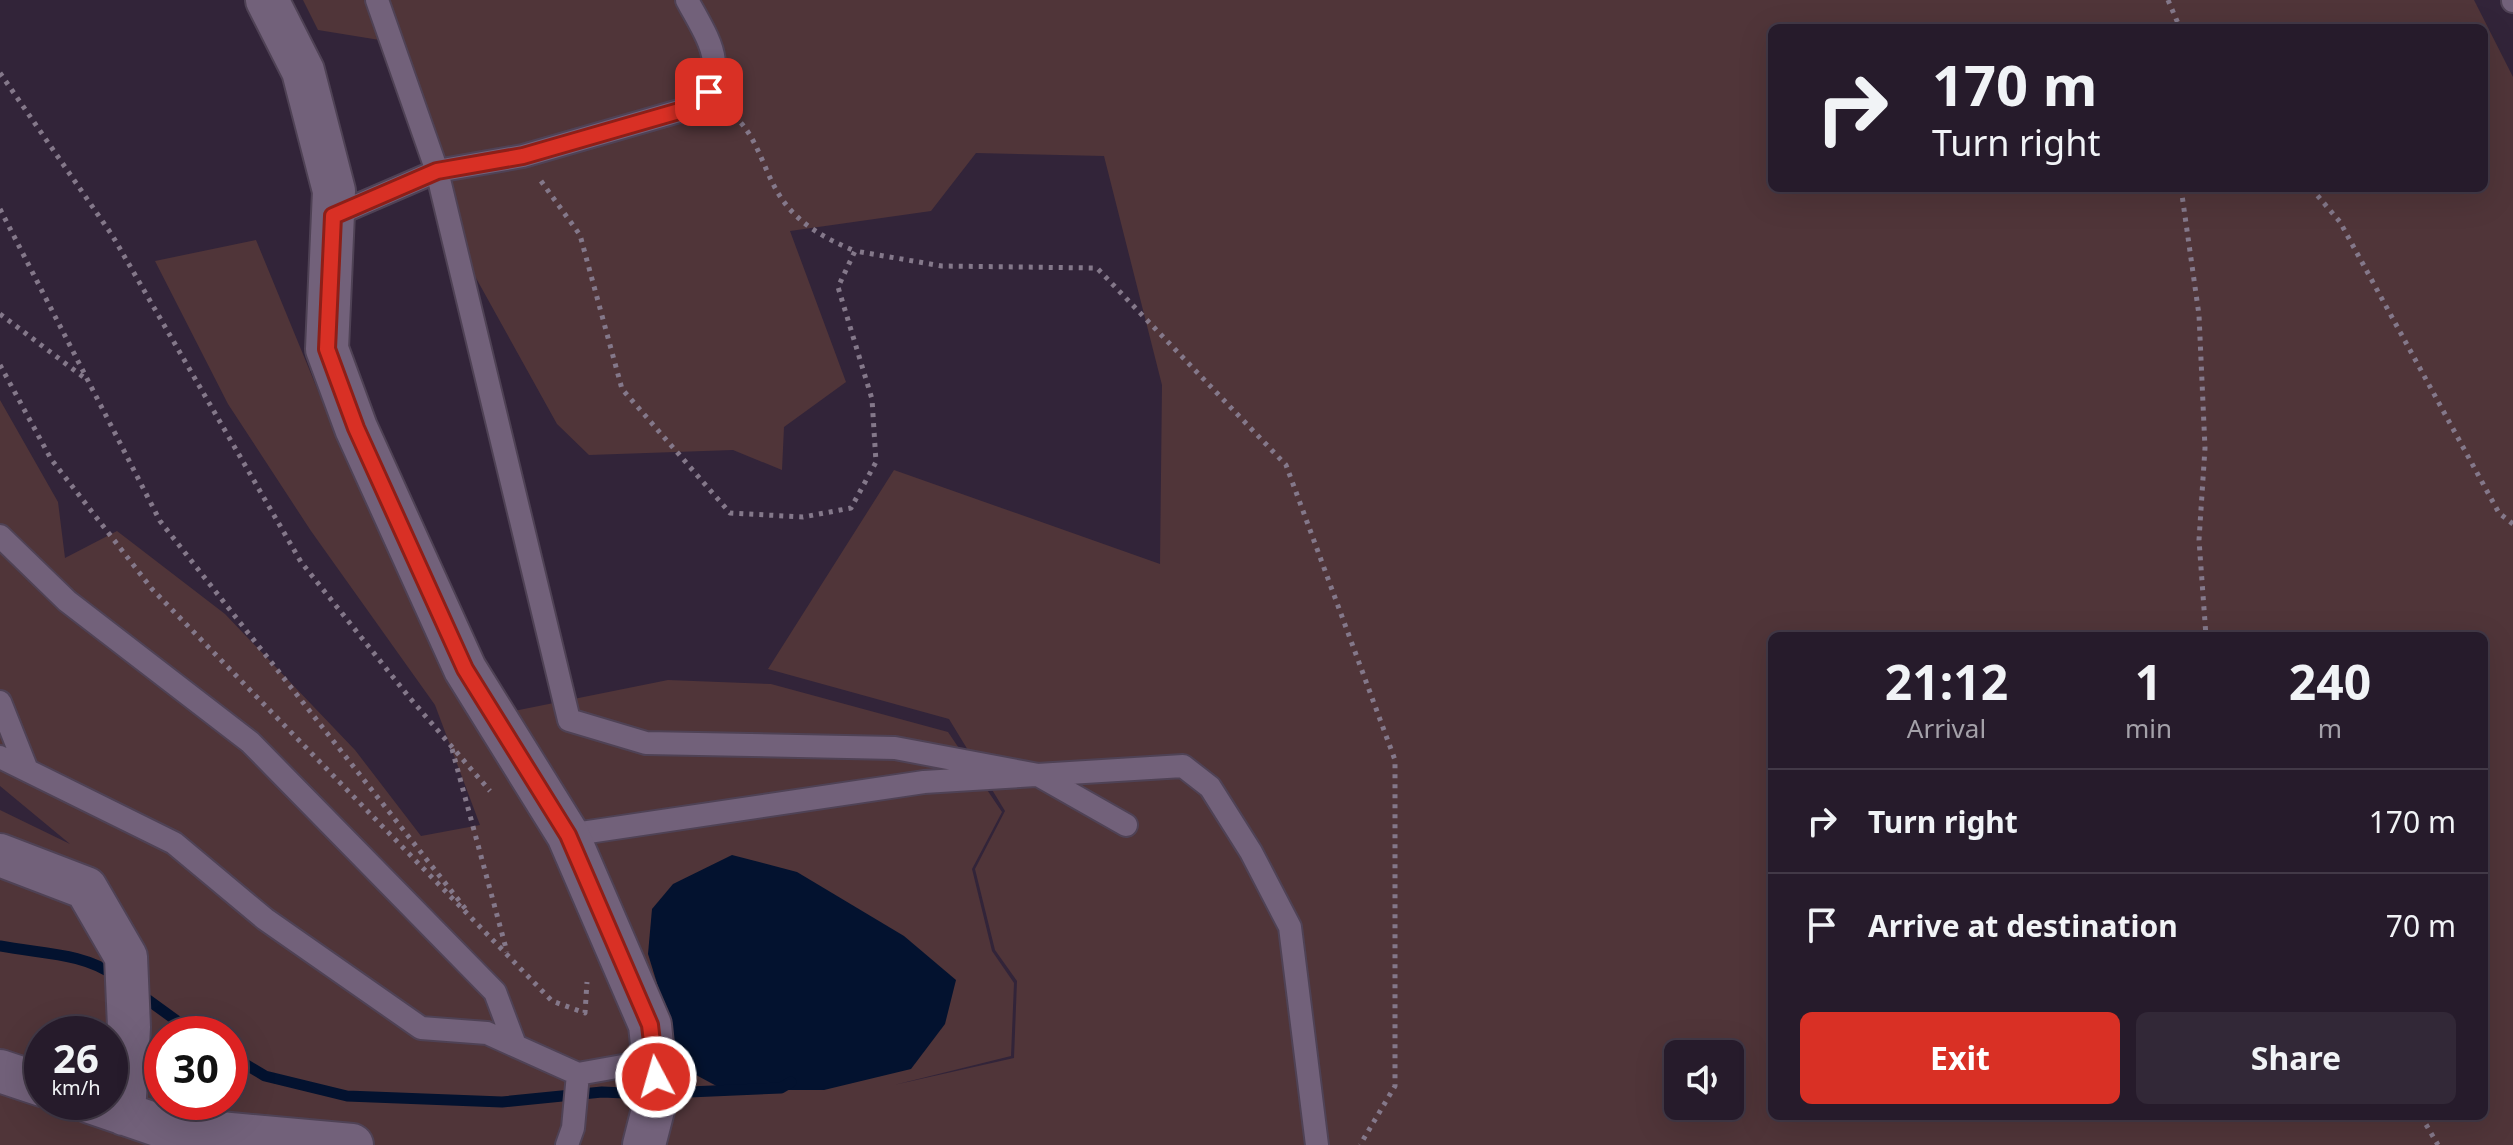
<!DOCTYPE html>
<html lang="en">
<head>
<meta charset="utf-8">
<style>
	body { margin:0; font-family:"Noto Sans",sans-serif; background:#322837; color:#f1f3f6; height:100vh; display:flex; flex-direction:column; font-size:30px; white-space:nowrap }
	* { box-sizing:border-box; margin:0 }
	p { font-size:26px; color:#a4a1a9 }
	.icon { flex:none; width:44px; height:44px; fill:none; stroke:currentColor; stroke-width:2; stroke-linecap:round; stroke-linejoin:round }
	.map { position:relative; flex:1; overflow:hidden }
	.details { position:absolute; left:1768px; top:632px; width:720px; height:488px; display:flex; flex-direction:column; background:#261b2b; border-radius:12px; box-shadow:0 8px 32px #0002,0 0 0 2px #423947 }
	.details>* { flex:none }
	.hud { position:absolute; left:1768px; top:24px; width:720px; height:168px; border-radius:12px; box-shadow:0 8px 32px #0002,0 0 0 2px #423947; background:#261b2b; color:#f1f3f6; overflow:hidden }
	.controls { position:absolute; left:1664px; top:1040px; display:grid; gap:16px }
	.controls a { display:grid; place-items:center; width:80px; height:80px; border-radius:12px; background:#261b2b; box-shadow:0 8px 32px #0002,0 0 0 2px #423947; font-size:40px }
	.speed { position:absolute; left:24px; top:1016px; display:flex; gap:16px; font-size:40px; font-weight:700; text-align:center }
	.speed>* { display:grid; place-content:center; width:104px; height:104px; border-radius:50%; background:#261b2b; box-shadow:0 8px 32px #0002,0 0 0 2px #423947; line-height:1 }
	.speed small { font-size:20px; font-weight:400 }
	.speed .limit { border:12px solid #d22; background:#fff; color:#111 }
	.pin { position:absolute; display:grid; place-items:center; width:68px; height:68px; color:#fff; margin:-34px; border-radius:16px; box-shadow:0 4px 12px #0006 }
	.me { position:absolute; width:88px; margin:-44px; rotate:354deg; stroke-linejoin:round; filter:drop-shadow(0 0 6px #0008) }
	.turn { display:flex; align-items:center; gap:28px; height:168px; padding:0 32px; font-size:36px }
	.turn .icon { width:104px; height:104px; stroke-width:2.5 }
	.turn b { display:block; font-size:56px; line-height:68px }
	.eta { display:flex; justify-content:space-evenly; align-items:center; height:136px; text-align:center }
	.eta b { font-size:48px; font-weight:700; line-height:56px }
	.cta { display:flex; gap:16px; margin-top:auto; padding:16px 32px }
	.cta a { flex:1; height:92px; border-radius:12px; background:#d93025; color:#fff; font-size:32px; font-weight:700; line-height:92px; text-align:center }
	.cta a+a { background:#322837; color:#f1f3f6 }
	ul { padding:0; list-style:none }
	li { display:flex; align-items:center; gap:24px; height:104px; padding:0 32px; border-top:2px solid #423947 }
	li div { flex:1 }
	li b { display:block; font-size:30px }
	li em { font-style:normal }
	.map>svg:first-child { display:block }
	.green { fill:#503539; fill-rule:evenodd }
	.water { fill:#03122f }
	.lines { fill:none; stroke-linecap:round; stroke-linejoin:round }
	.stream { stroke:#03122f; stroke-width:11 }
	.lane-casing { stroke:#4f4255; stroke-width:26 }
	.street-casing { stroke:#4f4255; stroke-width:46 }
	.path { stroke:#84788a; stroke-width:5; stroke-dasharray:4 6; stroke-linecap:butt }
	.lane { stroke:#72617a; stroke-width:22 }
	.street { stroke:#72617a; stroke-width:42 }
	.route-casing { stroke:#8d1f18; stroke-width:20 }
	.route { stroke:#d93025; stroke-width:14 }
</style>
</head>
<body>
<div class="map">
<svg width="2513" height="1145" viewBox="0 0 2513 1145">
	<rect width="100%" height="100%" fill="#322439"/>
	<path class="green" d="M303,0H2474L2513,77V1145H0V810L70,844L0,786V400L58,502L65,558L117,531L225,614L355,750L421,836L480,825L435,705L311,531L228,404L155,261L256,240L342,449L448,625L514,711L668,680L771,684L948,732L1002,812L972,869L992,951L1014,983L1011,1056L894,1085L1014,1058L1017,981L995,950L975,869L1005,811L949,719L768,669L894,470L1160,564L1162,385L1104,156L976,153L931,211L790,231L846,382L784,427L782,470L733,450L589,455L557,424L461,251L398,43L318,30ZM1772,28H2484V188H1772ZM1772,636H2484V1116H1772ZM42,1034H110V1102H42ZM162,1034H230V1102H162ZM1678,1054H1730V1106H1678Z"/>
	<path class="water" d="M732,855L797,872L904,936L956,980L945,1024L911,1069L824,1090H724L683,1068L648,954L652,909L673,884Z"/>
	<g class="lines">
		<path class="stream" d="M0,946C39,954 83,952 117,977
			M137,992L195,1034
			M230,1055L265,1076L347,1096L502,1102L602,1092L649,1094
			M666,1093L781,1088L791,1082"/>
		<defs>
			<path id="lane" d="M377,0L437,171L569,720L646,743L895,748L1038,775L1126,825
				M2513,0V1
				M333,216L437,171L523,156L693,107C732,69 709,41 687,0
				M0,536L67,601L250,742L495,992L515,1045
				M0,702L27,770
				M0,757L174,843L265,919L421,1028L487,1033L578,1074L656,1060
				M568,835L924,782L1183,766L1210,787L1251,852L1290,927L1317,1145
				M567,1145L573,1128L578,1074"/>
			<path id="street" d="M267,0L303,71L334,191L327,349L356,428L465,669L568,835L650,1025L657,1094L644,1145
				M0,855L86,888L126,957L129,1027L124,1114
				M0,1071L42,1085
				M90,1102L166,1128L352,1145"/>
		</defs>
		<use href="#lane" class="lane-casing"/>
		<use href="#street" class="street-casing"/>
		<path class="path" d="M2168,0L2180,28
			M0,73L112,235L301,562L409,697L490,791
			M725,111C754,124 762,167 778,193C796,223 824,238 855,251
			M541,181L580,235L622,389L730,513L803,517L851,508L876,462L872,399L838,287L855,251L942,266L1097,268L1286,465L1395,760V1086L1360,1145
			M2181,188L2199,315L2205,448L2199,540L2206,636
			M2311,188L2340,222L2499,513L2513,524
			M0,209L160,521L468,912
			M0,314L86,379
			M0,365L51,459L152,589L552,1001L585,1013L587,982
			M452,749L507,952
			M2421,1116L2438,1145"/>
		<use href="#lane" class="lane"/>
		<use href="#street" class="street"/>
	</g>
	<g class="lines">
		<defs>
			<path id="route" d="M656,1077L650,1025L568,835L465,669L356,428L327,349L333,216L437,171L523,156L693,107L709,92"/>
		</defs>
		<use href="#route" class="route-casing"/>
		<use href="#route" class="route"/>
	</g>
</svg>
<div class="controls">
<a><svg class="icon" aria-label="sound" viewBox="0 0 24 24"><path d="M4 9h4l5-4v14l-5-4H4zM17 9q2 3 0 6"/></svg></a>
</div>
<div class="speed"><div>26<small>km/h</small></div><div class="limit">30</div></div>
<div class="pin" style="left:709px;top:92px;background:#d93025"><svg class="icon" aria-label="arrive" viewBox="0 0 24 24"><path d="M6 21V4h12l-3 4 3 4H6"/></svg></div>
<svg class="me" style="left:656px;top:1077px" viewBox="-20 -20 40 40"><circle r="17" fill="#d93025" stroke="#fff" stroke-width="3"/><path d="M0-11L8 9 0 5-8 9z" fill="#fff"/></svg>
<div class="hud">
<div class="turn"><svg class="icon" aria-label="right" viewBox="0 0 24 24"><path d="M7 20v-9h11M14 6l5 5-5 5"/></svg><div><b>170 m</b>Turn right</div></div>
</div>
<section class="details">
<div class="eta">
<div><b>21:12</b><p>Arrival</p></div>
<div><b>1</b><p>min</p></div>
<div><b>240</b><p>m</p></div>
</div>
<ul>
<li><svg class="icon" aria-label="right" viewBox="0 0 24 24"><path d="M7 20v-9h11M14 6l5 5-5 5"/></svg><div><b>Turn right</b></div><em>170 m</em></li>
<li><svg class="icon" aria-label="arrive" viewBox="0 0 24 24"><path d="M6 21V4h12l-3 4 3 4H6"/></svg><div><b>Arrive at destination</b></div><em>70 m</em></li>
</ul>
<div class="cta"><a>Exit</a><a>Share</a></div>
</section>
</div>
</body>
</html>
